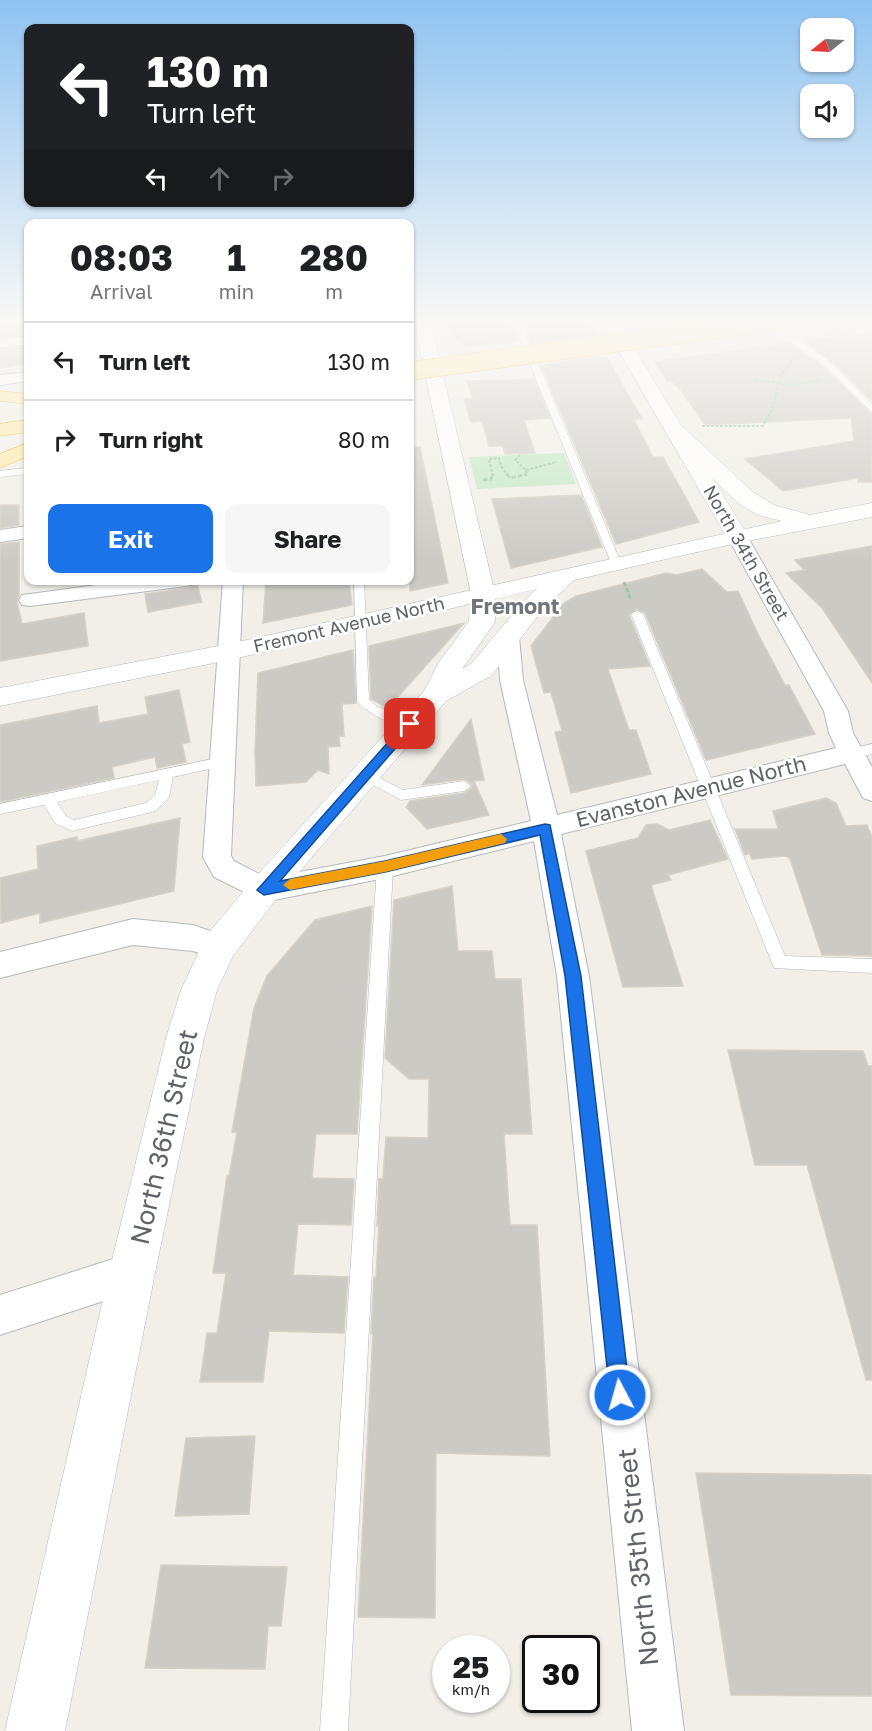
<!DOCTYPE html>
<html lang="en">
<head>
<meta charset="utf-8">
<style>
	body { margin:0; font-family:"Golos Text",sans-serif; background:#f6f6f6; color:#202124; height:100vh; display:flex; flex-direction:column; font-size:22px; white-space:nowrap }
	* { box-sizing:border-box; margin:0 }
	p { font-size:20px; color:#757577 }
	.icon { flex:none; width:33px; height:33px; fill:none; stroke:currentColor; stroke-width:2; stroke-linecap:round; stroke-linejoin:round }
	.map { position:relative; flex:1; overflow:hidden }
	.panel { position:absolute; left:24px; top:219px; width:390px; height:366px; display:flex; flex-direction:column; background:#fff; border-radius:12px; box-shadow:0 2px 4px #0004 }
	.panel>* { flex:none }
	.banner { position:absolute; left:24px; top:24px; width:390px; height:183px; border-radius:12px; box-shadow:0 2px 4px #0004; background:#202124; color:#fff; overflow:hidden }
	.needle { width:39px; rotate:252deg }
	.fabs { position:absolute; left:800px; top:18px; display:grid; gap:12px }
	.fabs a { display:grid; place-items:center; width:54px; height:54px; border-radius:12px; background:#fff; box-shadow:0 2px 4px #0004; font-size:30px }
	.speed { position:absolute; left:432px; top:1635px; display:flex; gap:12px; font-size:30px; font-weight:700; text-align:center }
	.speed>* { display:grid; place-content:center; width:78px; height:78px; border-radius:50%; background:#fff; box-shadow:0 2px 4px #0004; line-height:1 }
	.speed small { font-size:15px; font-weight:400 }
	.speed .limit { border:3px solid #111; border-radius:9px; background:#fff; color:#111 }
	.pin { position:absolute; display:grid; place-items:center; width:51px; height:51px; color:#fff; margin:-26px; border-radius:12px; box-shadow:0 3px 9px #0006 }
	.me { position:absolute; width:66px; margin:-33px; rotate:354deg; stroke-linejoin:round; filter:drop-shadow(0 0 4px #0008) }
	.turn { display:flex; align-items:center; gap:21px; height:126px; padding:0 24px; font-size:27px }
	.turn .icon { width:78px; height:78px; stroke-width:2.5 }
	.turn b { display:block; font-size:42px; line-height:51px }
	.lanes { display:flex; align-items:center; height:57px; padding:0 24px; background:#0003; justify-content:center; gap:30px; direction:ltr }
	.lanes .off { opacity:.35 }
	.eta { display:flex; justify-content:space-evenly; align-items:center; height:102px; text-align:center }
	.eta b { font-size:36px; font-weight:700; line-height:42px }
	.primary-button { display:flex; gap:12px; margin-top:auto; padding:12px 24px }
	.primary-button a { flex:1; height:69px; border-radius:12px; background:#1a73e8; color:#fff; font-size:24px; font-weight:700; line-height:69px; text-align:center }
	.primary-button a+a { background:#f6f6f6; color:#202124 }
	ul { padding:0; list-style:none }
	li { display:flex; align-items:center; gap:18px; height:78px; padding:0 24px; border-top:2px solid #e0e0e0 }
	li div { flex:1 }
	li b { display:block; font-size:22px }
	li em { font-style:normal }
	.map>svg:first-child { display:block }
	.green { fill:#c5e8c5 }
	.building { fill:#cccac5; stroke:#d6d1c6; stroke-width:1.5 }
	.lines { fill:none; stroke-linecap:round; stroke-linejoin:round }
	.service-casing { stroke:#b5b8bc; stroke-width:1 }
	.minor-casing { stroke:#b5b8bc; stroke-width:2 }
	.tertiary-casing { stroke:#b5b8bc; stroke-width:1 }
	.secondary-casing { stroke:#b6babf; stroke-width:1 }
	.trunk-casing { stroke:#f9ab00; stroke-width:1 }
	.path-far1 { stroke:#9cc7a9; stroke-width:2; stroke-dasharray:3 1.5; stroke-linecap:butt }
	.path { stroke:#9cc7a9; stroke-width:3; stroke-dasharray:4.5 2; stroke-linecap:butt }
	.service { fill:#fff; fill-rule:evenodd }
	.minor { fill:#fff; fill-rule:evenodd }
	.tertiary { fill:#fff; fill-rule:evenodd }
	.secondary { fill:#fff; fill-rule:evenodd }
	.trunk { fill:#feeaa1; fill-rule:evenodd }
	.trunk-bridge-casing { stroke:#f9ab00; stroke-width:19; stroke-linecap:butt }
	.trunk-bridge { stroke:#feeaa1; stroke-width:18 }
	.route { fill:#1a73e8; stroke:#114b97; stroke-width:1.5 }
	.slow { fill:#f59e0b }
	.labels { text-anchor:middle; stroke-width:5; stroke-linejoin:round; paint-order:stroke }
	.far-street-label { font-size:18px; fill:#5f6368; stroke:#fff }
	.street-label { font-size:21px; fill:#5f6368; stroke:#fff }
	.far-district-label { font-size:22px; font-weight:bold; fill:#70757a; stroke:#fff }
	.near-street-label { font-size:26px; fill:#5f6368; stroke:#fff }
</style>
</head>
<body>
<div class="map">
<svg width="872" height="1731" viewBox="0 0 872 1731">
	<rect width="100%" height="100%" fill="#f1efe8"/>
	<path class="green" d="M564,453L576,484L477,489L469,457Z"/>
	<path class="building" d="M530,320H587L595,335L532,343L523,321Z
		M28,321V334L0,338V325Z
		M477,321L510,322L518,340L466,347L444,323Z
		M872,332V401L836,365L806,341Z
		M788,343L822,366L872,414V482H858V478L783,491L745,459L854,441L851,418L705,425L680,389L670,380L667,381L655,362Z
		M28,346V364L0,368V350Z
		M606,356L642,419L634,420L653,457H663L699,522L616,544L541,365Z
		M534,379L550,418L524,420L535,453L505,454L503,446H489L482,421L471,422L464,399H473L467,381Z
		M420,447L448,583L410,591V448Z
		M581,495L602,547L511,568L492,499Z
		M0,505H19V525L0,528Z
		M19,542V595L17,601L22,624L84,613L88,646L0,661V544Z
		M872,546V683L822,608L786,573L804,570L795,560Z
		M702,569L727,592L738,591L759,636L785,685H789L815,734L706,760L645,613L636,609L629,615L650,666L608,669L629,730H636L651,774L571,793L555,732L562,731L551,692L544,693L531,646L564,603L576,596L666,573L677,575Z
		M266,580H349L352,605L263,623Z
		M197,584L202,602L148,612L145,594L188,588Z
		M464,623L388,708L371,699L369,646Z
		M353,650L356,703L342,704L344,736H339L340,746L328,747L329,774L318,770L306,782L256,786L255,752L258,673Z
		M179,690L190,742L182,744L186,762L157,768L155,757L112,767L114,778L0,802V725L97,706L99,723L148,714L145,697Z
		M471,719L484,780L474,781L489,815L427,829L406,807L410,801L464,793L472,788V784L464,779L422,785Z
		M826,798L836,803L846,826L867,825L872,837V956L822,955L790,859L786,856L752,859L749,853L745,855L735,829H778L773,811Z
		M180,818L174,891L40,923V913L1,923L0,878L38,869L37,846L77,837V841Z
		M710,820L728,859L668,875L671,880L651,885L683,986L623,987L586,851L638,838L646,825L657,824L669,830Z
		M452,886L458,951H492L495,979H521L532,1134H504L510,1225H537L550,1456L436,1453L435,1618L358,1617L373,1334H371L374,1277H376L379,1226H377L379,1179H383L386,1137L428,1138L429,1079H409L385,1058L394,900Z
		M372,906L357,1134H316L312,1178L354,1179L351,1225L298,1224L293,1275L348,1277L344,1333L269,1331L263,1382H200L207,1333H217L226,1273H213L227,1176H229L237,1132H232L254,1008L267,976L315,920Z
		M728,1050L863,1051L868,1066H872V1380H866L807,1165H755Z
		M255,1436L249,1514L175,1516L186,1438Z
		M696,1473L872,1475V1696L731,1695Z
		M161,1565L287,1567L281,1626H268L265,1669L145,1668Z"/>
	<g class="lines">
		<defs>
			<path id="service" d="M512,320H520L621,563L620,565H612L611,563Z
				M759,321C805,333 840,372 872,404V412L823,364L770,329L756,325Z
				M28,468V474L0,477V471Z
				M354,580H364L369,700L378,707L415,721L416,724L415,727C400,731 365,712 357,701Z
				M637,611L643,614L785,956L872,959V973L774,968L631,614Z
				M872,744V754L852,758L845,753L847,750Z
				M222,757L227,759L229,762L227,765L173,777L169,797L156,811L72,831L56,824L44,805L0,814V804ZM159,780L155,795L146,803L74,820L66,816L57,802Z
				M365,770L403,790L464,781L471,786L464,791L401,800L360,778L358,775L360,772Z
				M385,861L390,863L393,867L348,1731H320L377,867L380,863Z"/>
			<path id="minor" d="M28,336V344L0,348V340Z
				M28,372V381L0,385V375Z
				M28,526V538L0,542V530Z
				M737,530L744,532L747,536L848,711L853,733L872,767V801L863,798L845,764L561,834L589,976L684,1731H632L557,976L534,841L385,878L264,902L214,877L203,857L223,580H243L231,856L234,861L267,878L385,856L531,821L500,680L497,637L500,632L508,630L516,632L519,637L523,680L557,815L836,748L829,733L824,711L727,536L730,532Z
				M134,580H197L194,584L187,586L30,606L22,605L19,600L22,595L30,594Z
				M133,919L193,925L230,938L234,947L230,956L219,960L193,951L133,945L0,978V952Z
				M132,1253L146,1259L152,1273L146,1287L0,1335V1295Z"/>
			<path id="tertiary" d="M414,320H430L495,594L492,599L483,601L474,599L471,594Z
				M601,320H617L748,536L745,541L737,543L729,541L726,536Z"/>
			<path id="secondary" d="M677,426L684,428L754,493L774,505L810,515L872,503V517L737,543L574,580L540,613L491,676L446,701L276,899L233,956L217,990L204,1038L155,1273L65,1731H5L109,1273L166,1038L181,990L206,936L252,881L424,691L439,662L469,621L470,604L229,660L0,706V688L229,644L782,521L758,515L738,503L670,436L667,432L670,428ZM537,589L522,603L471,664L462,669L495,622V599Z"/>
			<path id="trunk" d="M0,391L28,394V404L0,401Z
				M28,420V432L0,436V424Z
				M28,443V456L0,468V454Z"/>
		</defs>
		<use href="#service" class="service-casing"/>
		<use href="#minor" class="minor-casing"/>
		<use href="#tertiary" class="tertiary-casing"/>
		<use href="#secondary" class="secondary-casing"/>
		<use href="#trunk" class="trunk-casing"/>
		<path class="path-far1" d="M832,330L839,334
			M825,331L832,335
			M754,380L792,385L821,380
			M702,426H763L772,409L781,375L793,359
			M520,455L515,460L526,470L527,476
			M526,470L557,462
			M493,476L489,459L499,458L501,466L508,476"/>
		<path class="path" d="M507,474L510,478L527,474
			M483,480L491,479L493,474
			M624,582L631,600"/>
		<use href="#service" class="service"/>
		<use href="#minor" class="minor"/>
		<use href="#tertiary" class="tertiary"/>
		<use href="#secondary" class="secondary"/>
		<use href="#trunk" class="trunk"/>
		<defs>
			<path id="trunk-bridge" d="M410,371L785,320"/>
		</defs>
		<use href="#trunk-bridge" class="trunk-bridge-casing"/>
		<use href="#trunk-bridge" class="trunk-bridge"/>
	</g>
	<linearGradient id="sky" x2="0" y2="1"><stop stop-color="#8fc3f1"/><stop offset="0.57" stop-color="#f9f8f5"/><stop offset="1" stop-color="#f9f8f5" stop-opacity="0"/></linearGradient>
	<rect width="872" height="563" fill="url(#sky)"/>
	<path class="route" d="M410,721L416,724L414,727L280,881L385,861L545,824L550,825L581,976L630,1395L627,1402L620,1405L613,1402L610,1395L565,976L540,835L385,872L264,895L257,890L406,722Z"/>
	<path class="slow" d="M501,834L507,839L505,843L385,872L290,890L283,885L290,879L385,861Z"/>
	<g class="labels">
		<g class="far-street-label">
			<text transform="translate(746 553) rotate(60)" y="6">North 34th Street</text>
			<text transform="translate(349 625) rotate(-13)" y="6">Fremont Avenue North</text>
		</g>
		<g class="street-label">
			<text transform="translate(691 792) rotate(-14)" y="7">Evanston Avenue North</text>
		</g>
		<g class="far-district-label">
			<text x="515" y="614">Fremont</text>
		</g>
		<g class="near-street-label">
			<text transform="translate(164 1137) rotate(-77)" y="9">North 36th Street</text>
			<text transform="translate(638 1557) rotate(-96)" y="9">North 35th Street</text>
		</g>
	</g>
</svg>
<div class="fabs">
<a><svg class="needle" viewBox="-14 -14 28 28"><path d="M0-13l5 13h-10z" fill="#e53935"/><path d="M0 13l5-13h-10z" fill="#757577"/></svg></a>
<a><svg class="icon" aria-label="sound" viewBox="0 0 24 24"><path d="M4 9h4l5-4v14l-5-4H4zM17 9q2 3 0 6"/></svg></a>
</div>
<div class="speed"><div>25<small>km/h</small></div><div class="limit">30</div></div>
<div class="pin" style="left:410px;top:724px;background:#d93025"><svg class="icon" aria-label="arrive" viewBox="0 0 24 24"><path d="M6 21V4h12l-3 4 3 4H6"/></svg></div>
<svg class="me" style="left:620px;top:1395px" viewBox="-20 -20 40 40"><circle r="17" fill="#1a73e8" stroke="#fff" stroke-width="3"/><path d="M0-11L8 9 0 5-8 9z" fill="#fff"/></svg>
<div class="banner">
<div class="turn"><svg class="icon" aria-label="left" viewBox="0 0 24 24"><path d="M17 20v-9H6M10 6l-5 5 5 5"/></svg><div><b>130 m</b>Turn left</div></div>
<div class="lanes"><svg class="icon" aria-label="left" viewBox="0 0 24 24"><path d="M17 20v-9H6M10 6l-5 5 5 5"/></svg><svg class="icon off" aria-label="ahead" viewBox="0 0 24 24"><path d="M12 20V5M6 11l6-6 6 6"/></svg><svg class="icon off" aria-label="right" viewBox="0 0 24 24"><path d="M7 20v-9h11M14 6l5 5-5 5"/></svg></div>
</div>
<section class="panel">
<div class="eta">
<div><b>08:03</b><p>Arrival</p></div>
<div><b>1</b><p>min</p></div>
<div><b>280</b><p>m</p></div>
</div>
<ul>
<li><svg class="icon" aria-label="left" viewBox="0 0 24 24"><path d="M17 20v-9H6M10 6l-5 5 5 5"/></svg><div><b>Turn left</b></div><em>130 m</em></li>
<li><svg class="icon" aria-label="right" viewBox="0 0 24 24"><path d="M7 20v-9h11M14 6l5 5-5 5"/></svg><div><b>Turn right</b></div><em>80 m</em></li>
</ul>
<div class="primary-button"><a>Exit</a><a>Share</a></div>
</section>
</div>
</body>
</html>
